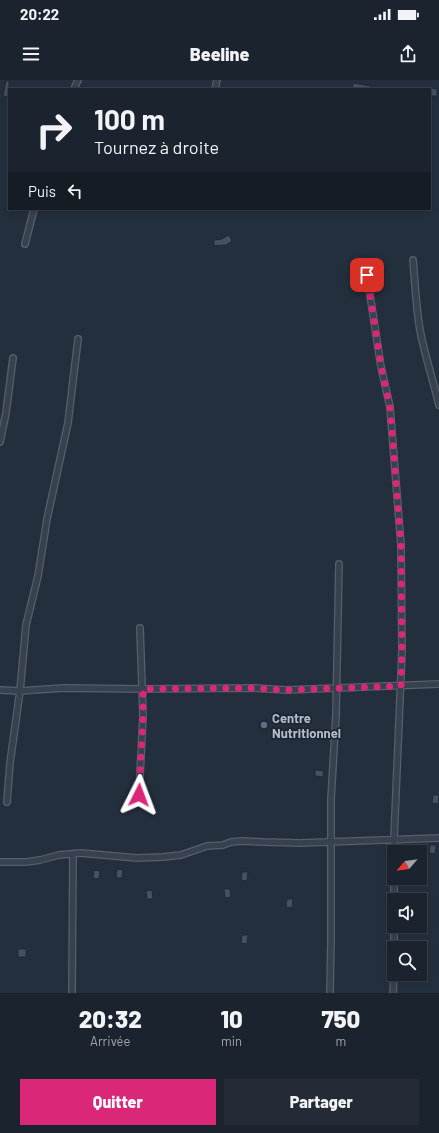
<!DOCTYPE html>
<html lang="fr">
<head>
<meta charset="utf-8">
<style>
	body { margin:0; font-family:Barlow,sans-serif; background:#242b36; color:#f1f3f6; height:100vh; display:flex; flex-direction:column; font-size:15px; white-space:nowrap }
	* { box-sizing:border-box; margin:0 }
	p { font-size:13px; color:#a0a4aa }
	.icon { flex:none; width:22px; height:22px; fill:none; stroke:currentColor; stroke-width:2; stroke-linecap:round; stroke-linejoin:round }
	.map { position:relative; height:913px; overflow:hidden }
	.details { display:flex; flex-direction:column; background:#1b232e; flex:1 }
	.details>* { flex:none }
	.top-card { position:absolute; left:8px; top:8px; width:423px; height:122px; border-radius:0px; box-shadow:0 2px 6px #0003,0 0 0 1px #39404a; background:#1b232e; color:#f1f3f6; overflow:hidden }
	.needle { width:26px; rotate:241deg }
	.buttons { position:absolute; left:387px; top:765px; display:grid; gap:8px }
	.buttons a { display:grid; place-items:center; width:40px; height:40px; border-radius:0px; background:#1b232e; box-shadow:0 2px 6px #0003,0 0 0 1px #39404a; font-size:20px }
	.pin { position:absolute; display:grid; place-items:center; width:34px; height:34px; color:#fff; margin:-17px; border-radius:8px; box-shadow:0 2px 6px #0006 }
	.me { position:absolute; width:44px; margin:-22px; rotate:3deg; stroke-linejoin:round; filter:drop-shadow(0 0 3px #0008) }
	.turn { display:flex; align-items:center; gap:14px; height:84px; padding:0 20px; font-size:18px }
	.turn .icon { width:52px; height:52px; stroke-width:2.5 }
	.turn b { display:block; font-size:28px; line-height:34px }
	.then { display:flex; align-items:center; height:38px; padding:0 20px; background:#0003; gap:8px; font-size:15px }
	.eta { display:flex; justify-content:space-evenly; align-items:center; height:68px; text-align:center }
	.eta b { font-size:24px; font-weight:800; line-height:28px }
	.action { display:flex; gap:8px; margin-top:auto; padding:8px 20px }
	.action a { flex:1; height:46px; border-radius:0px; background:#db2777; color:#fff; font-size:16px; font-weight:800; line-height:46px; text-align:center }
	.action a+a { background:#242b36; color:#f1f3f6 }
	.status { display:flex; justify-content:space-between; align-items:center; height:28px; padding:0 20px; background:#1b232e; direction:ltr }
	.status svg { height:11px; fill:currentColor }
	header { display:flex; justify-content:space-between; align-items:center; height:52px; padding:0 20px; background:#1b232e; font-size:18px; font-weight:800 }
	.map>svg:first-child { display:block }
	.building { fill:#455162; stroke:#1f2835 }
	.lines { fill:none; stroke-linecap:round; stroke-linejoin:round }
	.street-casing { stroke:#565f6c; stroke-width:8 }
	.street { stroke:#38414e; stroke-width:5.5 }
	.route { stroke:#db2777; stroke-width:7; stroke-dasharray:0 12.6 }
	.service-dot { fill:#5c6f8a; stroke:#1d2633; stroke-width:1.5 }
	.labels { text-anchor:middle; stroke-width:3.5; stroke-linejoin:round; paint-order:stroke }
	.poi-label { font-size:13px; font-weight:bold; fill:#b4bcc9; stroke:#1d2633; text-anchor:start }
</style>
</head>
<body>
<div class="status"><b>20:22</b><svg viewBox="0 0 49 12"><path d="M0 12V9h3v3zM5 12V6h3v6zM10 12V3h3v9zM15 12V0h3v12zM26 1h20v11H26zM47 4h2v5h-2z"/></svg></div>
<header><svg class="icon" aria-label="menu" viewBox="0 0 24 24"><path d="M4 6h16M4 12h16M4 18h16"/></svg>Beeline<svg class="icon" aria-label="share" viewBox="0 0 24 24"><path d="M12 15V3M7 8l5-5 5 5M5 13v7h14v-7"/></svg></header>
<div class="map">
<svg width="439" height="913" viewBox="0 0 439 913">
	<rect width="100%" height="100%" fill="#242f3e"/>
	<path class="building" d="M6,1H9V17L3,16Z
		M353,3L371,6V9H352Z
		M430,8L437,9V16H430Z
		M229,155L232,161L226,165L214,166V160L222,159Z
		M315,690L324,691L323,697L315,696Z
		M433,715H439L438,724L432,723Z
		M430,765H436L435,774L429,773Z
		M117,789L123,790L122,798H116Z
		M94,790L100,791L99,799L93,798Z
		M242,792H248L247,801L241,800Z
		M224,809H230L231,817L225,818Z
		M152,810L153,819H147L146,811Z
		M287,819H293L292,828L286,827Z
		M242,855H248L247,864L241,863Z
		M18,869H26V877H18Z"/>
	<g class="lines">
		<defs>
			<path id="street" d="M74,9L78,0
				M215,9L217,0
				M25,164L34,129
				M413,180C415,203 416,227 420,250C425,276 433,300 439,325
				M367,195L381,287L390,327L401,465L402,571L394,759V868
				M0,362L6,333L13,278
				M0,610L20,611L64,608L143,609L253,608L286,610L439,604
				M139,715L143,636L140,548
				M7,722L10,683L20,611L26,545L38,496L47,439L68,343L78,259
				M0,782H26L40,780L59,775L81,773L137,778L163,777L181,775L207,766L223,765L231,762L242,761L262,762L300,763L439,758
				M72,913L73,774
				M330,913L331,862V719L336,635L339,484
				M393,913L394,893"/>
		</defs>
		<use href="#street" class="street-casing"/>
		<use href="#street" class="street"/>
	</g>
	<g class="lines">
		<path class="route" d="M139,715L143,636V609L253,608L286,610L401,606L402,571L401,465L390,327L381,286L367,195"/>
	</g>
	<circle class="service-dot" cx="264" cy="645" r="4"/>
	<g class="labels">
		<g class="poi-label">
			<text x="272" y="643">Centre<tspan x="272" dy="15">Nutritionnel</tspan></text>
		</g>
	</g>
</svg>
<div class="buttons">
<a><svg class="needle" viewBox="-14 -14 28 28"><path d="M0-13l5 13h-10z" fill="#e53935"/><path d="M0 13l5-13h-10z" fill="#a0a4aa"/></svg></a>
<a><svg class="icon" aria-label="sound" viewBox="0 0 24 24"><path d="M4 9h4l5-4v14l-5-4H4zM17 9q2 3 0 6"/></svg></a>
<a><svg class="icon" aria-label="search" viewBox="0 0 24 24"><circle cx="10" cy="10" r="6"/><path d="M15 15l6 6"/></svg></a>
</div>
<div class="pin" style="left:367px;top:195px;background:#d93025"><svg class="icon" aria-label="arrive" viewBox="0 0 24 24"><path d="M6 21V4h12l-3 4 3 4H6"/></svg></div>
<svg class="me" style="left:139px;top:715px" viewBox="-20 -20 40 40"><path d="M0-17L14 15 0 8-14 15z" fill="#db2777" stroke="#fff" stroke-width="4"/></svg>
<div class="top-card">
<div class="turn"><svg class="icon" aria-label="right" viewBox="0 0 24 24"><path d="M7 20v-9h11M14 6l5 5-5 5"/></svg><div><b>100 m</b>Tournez à droite</div></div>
<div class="then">Puis<svg class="icon" aria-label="left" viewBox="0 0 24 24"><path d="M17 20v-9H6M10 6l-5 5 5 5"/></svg></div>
</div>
</div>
<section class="details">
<div class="eta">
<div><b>20:32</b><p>Arrivée</p></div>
<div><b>10</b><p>min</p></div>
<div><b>750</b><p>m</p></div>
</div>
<div class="action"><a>Quitter</a><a>Partager</a></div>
</section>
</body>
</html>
